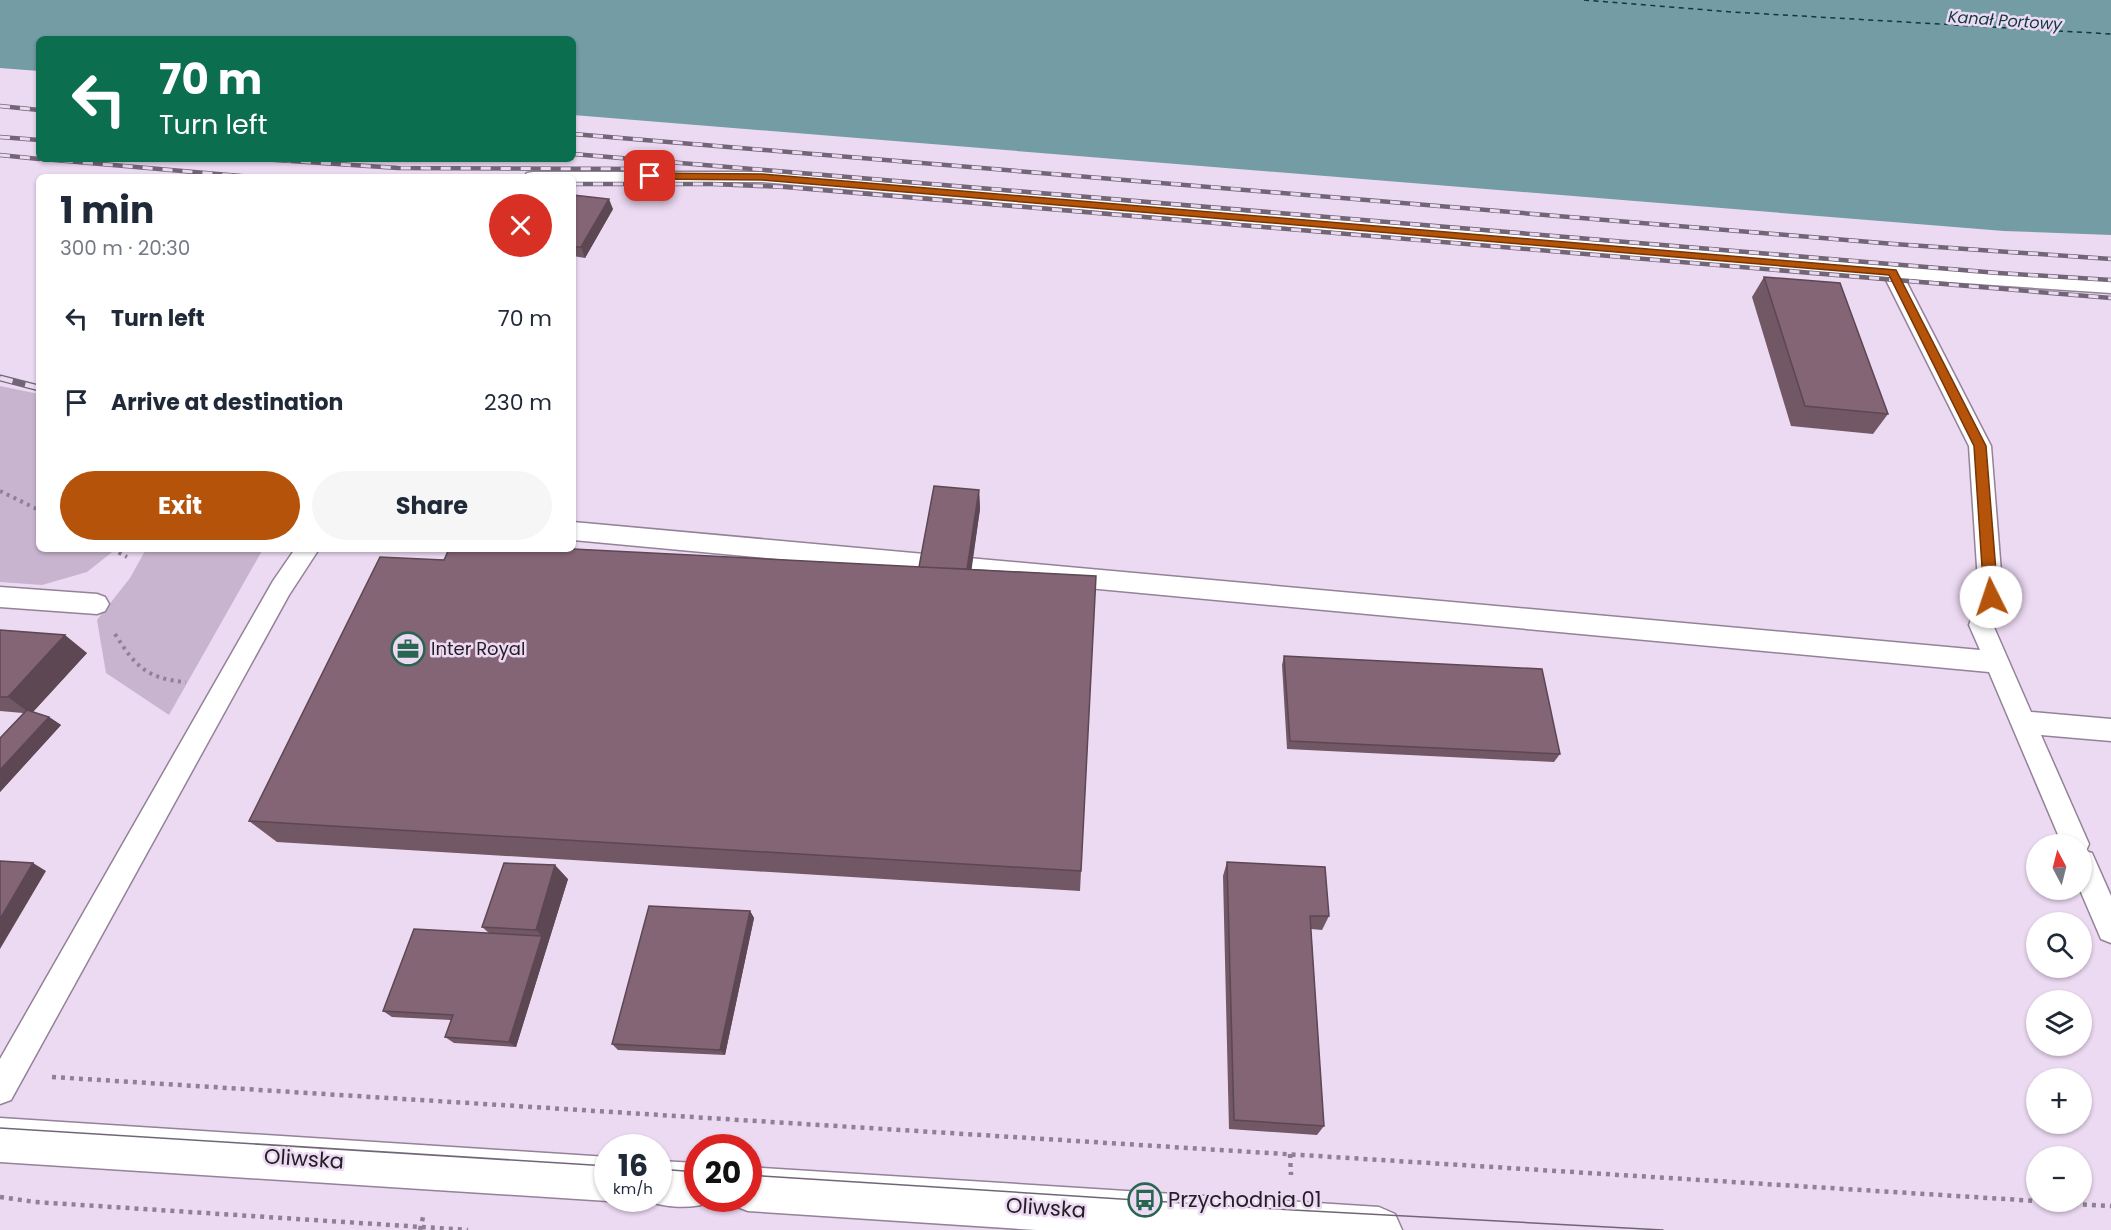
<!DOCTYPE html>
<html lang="en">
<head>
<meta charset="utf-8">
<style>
	body { margin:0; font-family:Poppins,sans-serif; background:#f6f6f7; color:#1f2937; height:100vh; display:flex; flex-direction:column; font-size:22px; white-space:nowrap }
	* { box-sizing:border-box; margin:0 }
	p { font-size:20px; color:#747a83 }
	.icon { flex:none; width:33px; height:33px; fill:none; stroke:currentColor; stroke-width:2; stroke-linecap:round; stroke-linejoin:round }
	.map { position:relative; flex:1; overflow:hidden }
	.drawer { position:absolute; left:36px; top:174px; width:540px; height:378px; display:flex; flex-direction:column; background:#fff; border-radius:9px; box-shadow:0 2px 4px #0004 }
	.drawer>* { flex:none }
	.hud { position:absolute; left:36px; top:36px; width:540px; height:126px; border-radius:9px; box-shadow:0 2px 4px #0004; background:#0b6e4f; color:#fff; overflow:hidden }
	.needle { width:39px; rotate:353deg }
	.tools { position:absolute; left:2026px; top:834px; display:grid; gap:12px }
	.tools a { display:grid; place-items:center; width:66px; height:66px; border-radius:50%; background:#fff; box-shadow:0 2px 4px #0004; font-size:30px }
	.speed { position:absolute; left:594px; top:1134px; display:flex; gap:12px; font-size:30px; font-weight:700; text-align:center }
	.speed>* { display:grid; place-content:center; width:78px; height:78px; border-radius:50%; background:#fff; box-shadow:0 2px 4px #0004; line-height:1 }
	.speed small { font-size:15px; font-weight:400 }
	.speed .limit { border:9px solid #d22; background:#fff; color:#111 }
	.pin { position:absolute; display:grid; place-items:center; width:51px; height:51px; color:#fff; margin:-26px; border-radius:12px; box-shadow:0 3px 9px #0006 }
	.me { position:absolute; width:66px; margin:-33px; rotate:356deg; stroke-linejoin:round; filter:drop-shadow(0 0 4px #0008) }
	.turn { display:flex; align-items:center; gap:21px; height:126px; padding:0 24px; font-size:27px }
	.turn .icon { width:78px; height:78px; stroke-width:2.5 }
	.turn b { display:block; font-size:42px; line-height:51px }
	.round { display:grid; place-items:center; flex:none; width:63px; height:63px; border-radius:32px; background:#f6f6f7 }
	.overview { display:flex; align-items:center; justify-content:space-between; height:102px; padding:0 24px }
	h1 { font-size:36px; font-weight:700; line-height:45px }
	.cta { display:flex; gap:12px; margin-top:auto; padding:12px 24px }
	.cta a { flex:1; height:69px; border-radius:36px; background:#b45309; color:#fff; font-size:24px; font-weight:700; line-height:69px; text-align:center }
	.cta a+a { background:#f6f6f7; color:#1f2937 }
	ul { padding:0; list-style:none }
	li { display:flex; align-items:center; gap:18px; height:84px; padding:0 24px }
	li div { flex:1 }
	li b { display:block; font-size:22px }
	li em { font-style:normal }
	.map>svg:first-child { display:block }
	.green { fill:#c9b4cf }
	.water { fill:#739ca4 }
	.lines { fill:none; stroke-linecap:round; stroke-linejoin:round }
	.ferry { stroke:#0f383f; stroke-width:1.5; stroke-dasharray:5 4.5; stroke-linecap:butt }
	.service-casing { stroke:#938298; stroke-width:3 }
	.tertiary-casing { stroke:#938298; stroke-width:3 }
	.path-far1 { stroke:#8f8193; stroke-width:4; stroke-dasharray:3 4.5; stroke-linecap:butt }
	.path { stroke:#8f8193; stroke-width:4.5; stroke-dasharray:4 5; stroke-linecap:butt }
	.service { fill:#fff; fill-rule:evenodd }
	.tertiary { fill:#fff; fill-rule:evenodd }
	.tram { stroke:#716675; stroke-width:1.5 }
	.rail-far1-casing { stroke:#716675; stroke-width:4.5 }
	.rail-casing { stroke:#716675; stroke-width:7 }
	.rail-far1 { stroke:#ecd9f2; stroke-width:3; stroke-dasharray:10; stroke-linecap:butt }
	.rail { stroke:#ecd9f2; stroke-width:4.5; stroke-dasharray:13; stroke-linecap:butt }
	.wall { fill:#725765 }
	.shaded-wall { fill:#5c4753 }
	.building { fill:#846576; stroke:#5c4753; stroke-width:1.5 }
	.route { fill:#b45309; stroke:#753606; stroke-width:1.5 }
	.labels { text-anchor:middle; stroke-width:5; stroke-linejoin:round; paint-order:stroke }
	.far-water-label { font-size:16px; font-style:italic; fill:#0f383f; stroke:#ecd9f2 }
	.poi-label { font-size:18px; fill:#241d26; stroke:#ecd9f2; text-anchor:start }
	.near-street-label { font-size:21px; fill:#241d26; stroke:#ecd9f2 }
	.near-poi-label { font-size:21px; fill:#241d26; stroke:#ecd9f2; text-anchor:start }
</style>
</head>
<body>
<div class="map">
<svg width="2111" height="1230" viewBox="0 0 2111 1230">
	<rect width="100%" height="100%" fill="#ecd9f2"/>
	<path class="green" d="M0,386L39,394V549H116L87,572L42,585L0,582Z
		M146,549H263L169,715L106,673L97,620L130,578Z"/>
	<path class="water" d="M0,0H2111V235L2004,231L573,115V39H39V71L0,68Z"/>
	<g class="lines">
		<path class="ferry" d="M1584,0L1732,12L2111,34"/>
		<defs>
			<path id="service" d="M533,172H762L1892,266L2111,281V293L1905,279L1991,446L2003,597L1993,625L2031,712L2111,719V741L2041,735L2089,844L2086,851L2092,853L2111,896V943L2101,939L2080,890H2082V844H2062L1989,672L573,540V522L1980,650L1969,625L1979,597L1969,446L1885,278L762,182H573V177H524L527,173Z
				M295,549H319L289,595L11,1100L0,1104V1059L273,581Z
				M0,587L97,594L105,597L109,604L105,611L97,614L0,607Z"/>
			<path id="tertiary" d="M0,1118L608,1157V1198H614L608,1201L0,1162Z
				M658,1161L698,1163V1198H714V1201C691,1210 665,1208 642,1199L658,1198Z
				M748,1167L1379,1207L1395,1214L1402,1230H1036L748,1211L732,1205L730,1198H748Z"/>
		</defs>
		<use href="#service" class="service-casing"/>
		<use href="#tertiary" class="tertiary-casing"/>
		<path class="path-far1" d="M0,491L39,510
			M112,549L127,557
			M115,634C135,666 147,679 186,682"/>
		<path class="path" d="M52,1077L2037,1201
			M1290,1154L1291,1175
			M0,1197L35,1202L468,1230
			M2038,1202L2111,1206
			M420,1230L424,1213"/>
		<use href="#service" class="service"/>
		<use href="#tertiary" class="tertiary"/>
		<path class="tram" d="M0,1128L608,1166
			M658,1169L698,1172
			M748,1175L1293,1210L1663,1230"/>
		<defs>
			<path id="rail-far1" d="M0,106L39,110
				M573,134L1894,244L2111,259
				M0,137L39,140
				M573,154L1998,273L2111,280
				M0,155L39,159
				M43,159L252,177
				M261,159L398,168L656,169
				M573,184H713L785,187L2111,298"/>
			<path id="rail" d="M0,378L39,388"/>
		</defs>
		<use href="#rail-far1" class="rail-far1-casing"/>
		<use href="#rail" class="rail-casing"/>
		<use href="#rail-far1" class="rail-far1"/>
		<use href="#rail" class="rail"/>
	</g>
	<path class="wall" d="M573,195L613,209L585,258L573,256Z
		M1764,277L1888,414L1873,434L1791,426L1752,297Z
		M979,490L980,509L971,569L1096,576L1080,891L277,842L249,821L444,560L919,567Z
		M0,630L87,653L33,712L49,717L61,725L0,792V738L23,713L0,711Z
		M1284,656L1560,754L1554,762L1287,749L1282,665Z
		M1227,862L1329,916L1322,930L1311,929L1324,1126L1317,1135L1229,1129L1223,876Z
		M568,879L516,1047L454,1043L445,1037L451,1020L392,1017L383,1011L489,933L482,927Z
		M750,911L754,918L725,1055L618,1050L612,1044Z"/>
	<path class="shaded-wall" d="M609,199L613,209L585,258L581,247Z
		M979,490L980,509L968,595L966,577Z
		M65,635L87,653L31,714L8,697Z
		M49,717L61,725L0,792V770Z
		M33,863L46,871L0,949V919Z
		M555,865L568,879L516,1047L509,1042L542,936L536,930Z
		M750,911L754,918L725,1055L720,1050Z"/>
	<path class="building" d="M573,195L609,199L581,247H573Z
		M1764,277L1840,283L1888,414L1805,406Z
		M934,486L979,490L967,569L919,567Z
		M449,549H573L1096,576L1081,871L249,821L380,557L444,560Z
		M0,630L65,635L8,697H0Z
		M1284,656L1542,669L1560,754L1290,741Z
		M27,710L49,717L0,770V738Z
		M0,861L33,863L0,919Z
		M1227,862L1325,867L1329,916H1310L1324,1126L1234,1120Z
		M504,863L555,865L536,930L482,927Z
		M649,906L750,911L720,1050L612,1044Z
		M414,929L542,936L509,1042L445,1037L453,1015L383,1011Z"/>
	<path class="route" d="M646,173L762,174L1896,270L1986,446L1998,597L1991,602L1984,597L1974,446L1889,275L762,180L650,179L646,178Z"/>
	<defs>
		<symbol id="office-ring" viewBox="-11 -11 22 22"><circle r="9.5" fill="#ecd9f2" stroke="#296651" stroke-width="1.5"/><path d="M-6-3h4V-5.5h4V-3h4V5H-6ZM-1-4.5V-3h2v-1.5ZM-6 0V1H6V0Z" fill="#296651"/></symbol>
		<symbol id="bus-ring" viewBox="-11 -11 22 22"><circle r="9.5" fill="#ecd9f2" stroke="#296651" stroke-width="1.5"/><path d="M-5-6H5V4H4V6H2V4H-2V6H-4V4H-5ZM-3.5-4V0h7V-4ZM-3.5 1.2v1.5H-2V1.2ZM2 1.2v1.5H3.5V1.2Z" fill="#296651"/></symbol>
	</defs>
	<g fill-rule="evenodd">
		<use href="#office-ring" x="389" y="630" width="38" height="38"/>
		<use href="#bus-ring" x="1126" y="1181" width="38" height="38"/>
	</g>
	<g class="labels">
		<g class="far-water-label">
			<text transform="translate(2005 20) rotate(4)" y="6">Kanał Portowy</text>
		</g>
		<g class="poi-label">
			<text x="431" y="655">Inter Royal</text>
		</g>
		<g class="near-street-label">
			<text transform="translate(304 1159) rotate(4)" y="7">Oliwska</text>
			<text transform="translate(1046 1208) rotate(4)" y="7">Oliwska</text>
		</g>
		<g class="near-poi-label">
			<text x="1168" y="1207">Przychodnia 01</text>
		</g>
	</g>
</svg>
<div class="tools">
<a><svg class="needle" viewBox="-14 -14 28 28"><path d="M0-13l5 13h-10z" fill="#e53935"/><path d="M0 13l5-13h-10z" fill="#747a83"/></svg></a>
<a><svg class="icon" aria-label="search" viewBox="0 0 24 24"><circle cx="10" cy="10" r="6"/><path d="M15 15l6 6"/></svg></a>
<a><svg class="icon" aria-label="layers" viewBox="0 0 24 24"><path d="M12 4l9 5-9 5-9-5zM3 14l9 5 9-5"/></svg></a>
<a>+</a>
<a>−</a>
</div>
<div class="speed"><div>16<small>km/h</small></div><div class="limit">20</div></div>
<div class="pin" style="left:650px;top:176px;background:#d93025"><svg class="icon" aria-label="arrive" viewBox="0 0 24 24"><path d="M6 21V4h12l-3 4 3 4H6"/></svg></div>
<svg class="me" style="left:1991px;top:597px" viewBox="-20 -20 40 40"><circle r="19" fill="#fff"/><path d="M0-13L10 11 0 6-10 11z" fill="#b45309"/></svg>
<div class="hud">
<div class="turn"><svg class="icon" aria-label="left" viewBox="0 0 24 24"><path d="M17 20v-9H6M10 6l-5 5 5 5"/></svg><div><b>70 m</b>Turn left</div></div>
</div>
<section class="drawer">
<div class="overview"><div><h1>1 min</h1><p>300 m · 20:30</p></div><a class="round" style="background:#d93025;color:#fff"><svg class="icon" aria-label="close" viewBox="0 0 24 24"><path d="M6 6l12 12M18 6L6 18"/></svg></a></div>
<ul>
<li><svg class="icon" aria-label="left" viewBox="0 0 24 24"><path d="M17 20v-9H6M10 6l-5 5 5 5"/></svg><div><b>Turn left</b></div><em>70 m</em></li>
<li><svg class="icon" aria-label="arrive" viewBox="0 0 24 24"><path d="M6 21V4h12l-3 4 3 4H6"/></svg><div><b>Arrive at destination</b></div><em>230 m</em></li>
</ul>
<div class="cta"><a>Exit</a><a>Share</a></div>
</section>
</div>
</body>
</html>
